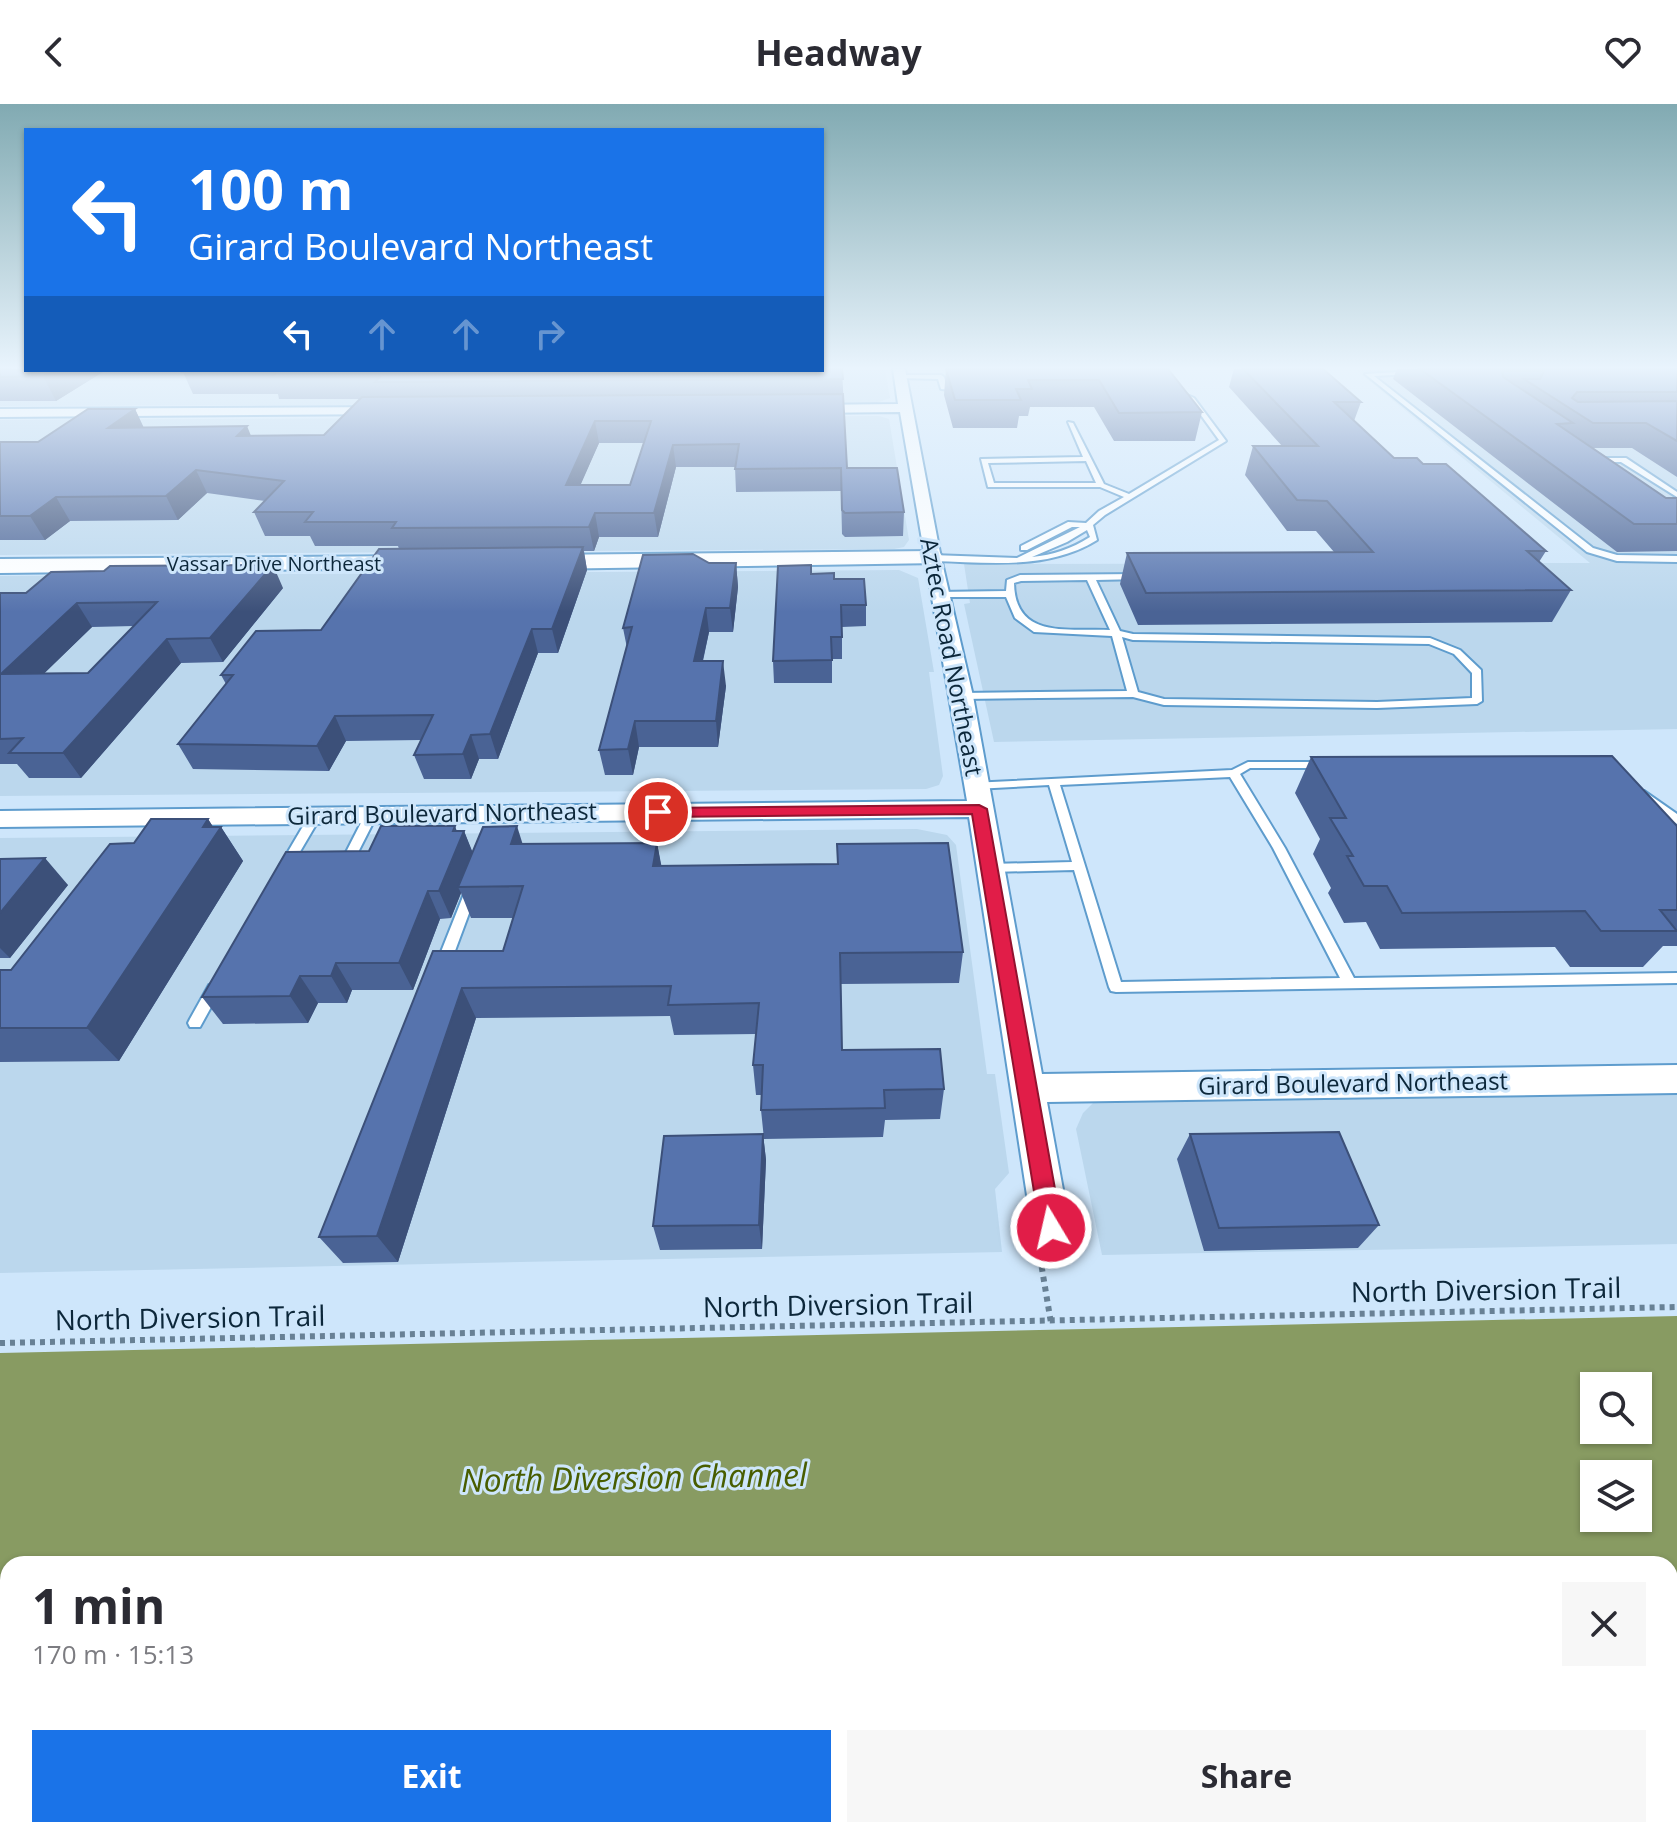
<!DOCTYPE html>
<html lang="en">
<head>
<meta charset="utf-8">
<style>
	body { margin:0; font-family:"Open Sans",sans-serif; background:#f7f7f7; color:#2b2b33; height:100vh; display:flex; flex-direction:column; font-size:30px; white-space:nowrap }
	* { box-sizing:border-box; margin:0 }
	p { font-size:26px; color:#7c7c81 }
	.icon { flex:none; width:44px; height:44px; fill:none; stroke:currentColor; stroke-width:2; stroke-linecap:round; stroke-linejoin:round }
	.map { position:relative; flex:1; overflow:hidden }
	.drawer { position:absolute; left:0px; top:1452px; width:1678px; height:282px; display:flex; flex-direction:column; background:#fff; border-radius:24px 24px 0 0; box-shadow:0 2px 6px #0004 }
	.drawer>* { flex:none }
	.guide { position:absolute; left:24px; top:24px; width:800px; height:244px; border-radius:0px; box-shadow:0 2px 6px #0004; background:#1a73e8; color:#fff; overflow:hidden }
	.buttons { position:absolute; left:1580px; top:1268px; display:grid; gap:16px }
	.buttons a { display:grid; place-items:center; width:72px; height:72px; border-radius:0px; background:#fff; box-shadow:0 2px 6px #0004; font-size:40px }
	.pin { position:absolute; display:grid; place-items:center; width:68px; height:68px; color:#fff; margin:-34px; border:4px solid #fff; border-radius:50%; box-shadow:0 2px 8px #0007 }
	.me { position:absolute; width:88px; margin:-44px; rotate:351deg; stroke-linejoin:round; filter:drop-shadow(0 0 6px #0008) }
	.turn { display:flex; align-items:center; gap:28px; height:168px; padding:0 32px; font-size:36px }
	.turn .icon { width:104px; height:104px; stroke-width:2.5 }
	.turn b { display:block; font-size:56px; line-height:68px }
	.lanes { display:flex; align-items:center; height:76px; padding:0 32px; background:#0003; justify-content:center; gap:40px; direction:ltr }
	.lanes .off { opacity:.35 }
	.round { display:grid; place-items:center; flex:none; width:84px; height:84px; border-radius:0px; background:#f7f7f7 }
	.headline { display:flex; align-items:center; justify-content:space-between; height:136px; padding:0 32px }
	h1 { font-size:48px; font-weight:700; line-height:60px }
	.primary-button { display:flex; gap:16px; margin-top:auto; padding:16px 32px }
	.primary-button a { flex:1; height:92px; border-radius:0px; background:#1a73e8; color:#fff; font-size:32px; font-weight:700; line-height:92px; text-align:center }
	.primary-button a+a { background:#f7f7f7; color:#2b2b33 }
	header { display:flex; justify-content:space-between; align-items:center; height:104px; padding:0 32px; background:#fff; font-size:36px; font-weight:700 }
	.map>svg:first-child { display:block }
	.built { fill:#bbd7ed }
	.water { fill:#889b62; fill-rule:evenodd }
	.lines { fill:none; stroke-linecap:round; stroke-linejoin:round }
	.service-casing { stroke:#5e9ccd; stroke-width:4 }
	.minor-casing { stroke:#5e9ccd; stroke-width:4 }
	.tertiary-casing { stroke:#5e9ccd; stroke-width:4 }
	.path { stroke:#688195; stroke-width:6; stroke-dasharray:5 5; stroke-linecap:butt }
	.service { fill:#fff; fill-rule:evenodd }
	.minor { fill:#fff; fill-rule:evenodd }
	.tertiary { fill:#fff; fill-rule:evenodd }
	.wall { fill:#4a6395; fill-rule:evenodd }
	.shaded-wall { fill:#3c5079 }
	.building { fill:#5673ad; stroke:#3c5079; stroke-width:2; fill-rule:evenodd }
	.route { fill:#e11d48; stroke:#92132f; stroke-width:2 }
	.labels { text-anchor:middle; stroke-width:6; stroke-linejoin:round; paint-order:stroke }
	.far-street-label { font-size:20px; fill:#0c273a; stroke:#cee6fb }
	.street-label { font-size:24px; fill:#0c273a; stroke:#cee6fb }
	.near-street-label { font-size:28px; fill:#0c273a; stroke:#cee6fb }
	.near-water-label { font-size:32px; font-style:italic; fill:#485d00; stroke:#cee6fb }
</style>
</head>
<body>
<header><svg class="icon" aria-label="back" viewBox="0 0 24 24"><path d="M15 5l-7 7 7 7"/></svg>Headway<svg class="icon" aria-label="heart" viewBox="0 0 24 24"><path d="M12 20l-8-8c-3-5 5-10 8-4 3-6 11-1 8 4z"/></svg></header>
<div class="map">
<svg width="1677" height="1733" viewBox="0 0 1677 1733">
	<rect width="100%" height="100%" fill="#cee6fb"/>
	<path class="built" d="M20,265H885L890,294L876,299L0,302V277Z
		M1582,265L1677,278V625L994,638L964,500L970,499L964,460L1590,459L1356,266Z
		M879,312L889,315L909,436L904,443L894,445L0,451V316Z
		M899,466L918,474L934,568H929L943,672L939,681L926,685L0,692V472Z
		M917,725L947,731L956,741L987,970H995L1009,1069L995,1085L1002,1148L0,1169V734Z
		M1677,985V1140L1102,1151L1076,1025L1083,1009L1093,999L1113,990Z"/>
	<path class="water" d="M1677,1212V1589H1670V1460H8V1632H0V1249ZM1594,1282H1638V1326H1594ZM1594,1370H1638V1414H1594Z"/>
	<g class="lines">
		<defs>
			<path id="service" d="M1413,267L1411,270L1374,272L1593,444L1617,451L1677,452V458L1617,457L1587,448L1365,270Z
				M900,271H941L944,273L947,283L965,285L962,287L941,285L938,275L898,274Z
				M1176,286L1194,294L1226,337L1105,411L1093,421L1097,436C1047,467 988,458 932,457L928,454L932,451L1017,454L1080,423H1072L1027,446H1021V442L1068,418L1086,419L1099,407L1124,393L1100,383H988L981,355L1083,353L1068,318L1073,319L1104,380L1129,390L1219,336L1190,296L1174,289ZM1086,357L1096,379H994L988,359ZM1087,426L1090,433C1071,445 1053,451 1032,453L1067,438Z
				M1592,354H1626L1677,388V393L1621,358H1589Z
				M1139,470L1142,471V475L1096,476L1120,527L1133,530L1430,534L1460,546L1481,566L1482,597L1477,600L1377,604L1164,601L1133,593L962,595L957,592L962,589L1127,587L1112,532L1034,528L1015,514L1006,493H940L937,492V488L1006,487L1007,476L1020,471ZM1087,476L1110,526C1069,524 1015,536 1014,479L1021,477ZM1122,533L1133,536L1429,540L1454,550L1472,569V594L1377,598L1164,595L1138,588Z
				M1248,658H1325L1331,661L1325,664H1250L1240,670L1285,744L1354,874L1677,869V879L1116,888L1111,887L1109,883L1074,766L991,768L985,764L991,760L1072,758L1049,681L975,685L971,683V679L1232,666ZM1230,673L1273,744L1340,874L1121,878L1060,681Z
				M1644,687L1677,710V720L1640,694V688Z
				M371,707L377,711L350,764L344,768L340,767L338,764L365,711Z
				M315,708L321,712L291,763L289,766H281L279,763L309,712Z
				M472,781L478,785L449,863L442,868L437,867L435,863L466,785Z
				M214,880L219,881L221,885L200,923H190L188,919L190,915L209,881Z"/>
			<path id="minor" d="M893,265H905L941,454L973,592L1042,970L1677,961V989L1047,998L1070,1124L1064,1136L1051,1141L1038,1136L1032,1124L969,713L0,723V707L967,697L900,308L806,309L799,305L806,301L898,300Z
				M390,303L397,307L395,310L0,313V305Z"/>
			<path id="tertiary" d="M932,447L940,449L943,454L940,459L538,465L527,458L538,451Z
				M418,452L429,459L426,464L0,469V455Z"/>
		</defs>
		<use href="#service" class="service-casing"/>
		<use href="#minor" class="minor-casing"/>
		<use href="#tertiary" class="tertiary-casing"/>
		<path class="path" d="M1040,1153L1051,1219
			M0,1239L1677,1203"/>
		<use href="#service" class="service"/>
		<use href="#minor" class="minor"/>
		<use href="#tertiary" class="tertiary"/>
	</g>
	<path class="wall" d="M0,265L26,266H106L56,297H0Z
		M842,265L847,364L904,408L903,432L845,433L842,430L841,387L736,388L735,363H676L658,433H599L594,447H584L587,466L558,549H538L498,655H479L471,675H424L414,651L421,636L346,637L329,667L193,665L178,640L226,580L221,571L321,526L399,445L398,442H315L310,432H265L254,408L265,397L207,389L178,416L70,417L45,436H0V338H38L135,305L144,324L251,332L324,331L361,295H279L278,290H193L183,268ZM599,339H644L630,381H580Z
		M946,265H1168L1202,308L1195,337H1114L1094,303H1030L1028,312H1019L1017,324H953L944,291Z
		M1234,265H1243L1361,298L1354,317L1394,354L1423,360L1546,447L1539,458L1571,486L1552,518L1138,521L1120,480L1127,449L1334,448L1316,427H1287L1245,371L1253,342H1282L1229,283Z
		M1397,265H1677V373L1632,344H1593L1666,394H1677V447L1617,448L1393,275Z
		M709,459H736L738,483L733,528H709L703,557L726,582L718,643H639L633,671H605L599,646L627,544L623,524Z
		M811,470L834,475L866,501V522L842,523V555H832V579H774L773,557Z
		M283,484L223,558L181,559L81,674H29L17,660H0V489ZM134,522L88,569H44L92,523Z
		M1311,653L1677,722V842H1663L1643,863H1570L1555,843L1380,845L1366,818L1344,819L1328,789L1331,784L1313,750L1320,735L1295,689Z
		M208,715L213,723H221L243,757L119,957L0,958V866H11L134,739Z
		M457,727H464L472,748L523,740L657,739L661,762L837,760V740L963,848L959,879L841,880L842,946L944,985L940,1015L885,1016L883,1033L764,1035L761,1006V991H756L753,961L756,930L674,931L670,912L476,914L398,1158L343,1159L319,1133L433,847H503L513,814H471L461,789L451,814L440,815L413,886H352L347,899H318L308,919L223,920L202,893L369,747Z
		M0,755L68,781L10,854H0Z
		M763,1030L766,1056L762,1145L660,1146L653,1122Z
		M1190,1030L1379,1121L1358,1144L1204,1147L1177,1055Z"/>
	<path class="shaded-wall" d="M54,266H106L56,297L43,272Z
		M135,305L145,327L108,324Z
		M595,317L599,339L570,405L566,381Z
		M247,322L256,344L237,332Z
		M673,341L676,363L658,433L654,409Z
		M196,366L207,389L178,416L166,392Z
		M56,393L70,417L45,436L30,412Z
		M595,409L599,433L594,447L589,423Z
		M583,443L587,466L558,549L552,525Z
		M736,459L738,483L733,528L730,504Z
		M273,461L283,484L223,558L210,534Z
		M77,499L92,523L19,594L1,570Z
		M706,504L709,528L697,582L694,557Z
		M532,525L538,549L498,655L490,630Z
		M167,535L181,559L81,674L63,649Z
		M723,557L726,582L718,643L716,617Z
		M335,612L346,637L329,667L317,642Z
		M635,617L639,643L633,671L628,645Z
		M471,631L479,655L471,675L463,650Z
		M208,715L217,729L221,723L243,757L119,957L87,924Z
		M455,722L460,736L464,727L475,754L458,783L461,789L451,814L439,787Z
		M517,722L527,754L511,740Z
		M657,739L663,770L653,762Z
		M45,754L68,781L10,854L0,844V809Z
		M428,787L440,815L413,886L399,859Z
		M336,859L352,886L347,899L331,872Z
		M300,872L318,899L308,919L290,892Z
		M462,884L476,914L398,1158L377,1132Z
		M763,1030L766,1056L762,1145L759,1121Z"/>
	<path class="building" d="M0,265L26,266H54L43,272L0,273Z
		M822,265H842L843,275L375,278L380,273H271L277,268H183L186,266Z
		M946,265H1168L1202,308L1119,309L1099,276H1028L1032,285H1016L1021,296H955Z
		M1243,265H1323L1361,298H1334L1394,354H1417L1423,360H1446L1546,447H1527L1571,486L1146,489L1127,449L1373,448L1327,397L1297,396L1253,342H1318Z
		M1420,265H1677V288H1577L1572,294L1578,298L1677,297V337L1646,319H1593L1524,275H1540L1544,267H1502L1503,273L1573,319L1557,320L1666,394H1677V420H1634Z
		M843,290L847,364H897L904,408L845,409L842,406L841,364L735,365L739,340L673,341L654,409H595L589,423L392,424L396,418H305L313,408H254L284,377L196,366L166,392L56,393L30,412H0V338H38L88,305H135L108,324L247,322L237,332L324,331L362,293ZM595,317H651L630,381H566Z
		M583,443L552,525H532L490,630L471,631L463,650L414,651L433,611L335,612L317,642L178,640L233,571H221L256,527L321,526L379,445Z
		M693,450L709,459H736L730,504H706L694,557H723L716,617H635L628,645L599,646L632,523L623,524L643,451Z
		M273,461L210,534L167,535L63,649H9L23,634L0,635V489H26L51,468L104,467L110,462ZM157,498L88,569L1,570L77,499Z
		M811,461V470L834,469V475H864L866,501H841L842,533H831L832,556L773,557L778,462Z
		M1612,652L1677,722V806H1660L1677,827H1601L1585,807L1402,809L1387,782H1364L1347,752H1353L1330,714H1346L1311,653Z
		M151,715H208L203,723H221L87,924H0V866H11L110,740L134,739Z
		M381,722H455L453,727H464L439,787H428L399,859H336L331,872H300L290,892L202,893L286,748L369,747Z
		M517,722L511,740L657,739L653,762L838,760L837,740L948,739L963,848L840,849L842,946L940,945L944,985L884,986L885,1004L761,1006L763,961H753L759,899L668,901L671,882L462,884L377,1132L319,1133L433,847H503L523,782L458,783L483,723Z
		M45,754L0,809V755Z
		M1339,1028L1379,1121L1219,1124L1190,1030Z
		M763,1030L759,1121L653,1122L664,1032Z"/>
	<linearGradient id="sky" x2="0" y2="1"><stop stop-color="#81aab2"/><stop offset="0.52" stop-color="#e9f4fd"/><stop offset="1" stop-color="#e9f4fd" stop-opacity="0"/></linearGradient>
	<rect width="1677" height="508" fill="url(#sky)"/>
	<path class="route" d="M979,701L987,705L1062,1124L1059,1132L1051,1135L1043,1132L1040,1124L972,710L658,713L650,708L658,704Z"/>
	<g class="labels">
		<g class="far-street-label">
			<text x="274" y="467">Vassar Drive Northeast</text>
		</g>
		<g class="street-label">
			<text transform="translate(951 553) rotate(79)" y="8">Aztec Road Northeast</text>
			<text transform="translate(442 710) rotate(-1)" y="8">Girard Boulevard Northeast</text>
			<text transform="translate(1353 980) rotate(-1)" y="8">Girard Boulevard Northeast</text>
		</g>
		<g class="near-street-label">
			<text transform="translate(1486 1186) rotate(-1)" y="10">North Diversion Trail</text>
			<text transform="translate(838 1201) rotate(-1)" y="10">North Diversion Trail</text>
			<text transform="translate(190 1214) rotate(-1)" y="10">North Diversion Trail</text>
		</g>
		<g class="near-water-label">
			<text transform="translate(634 1374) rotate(-1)" y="11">North Diversion Channel</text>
		</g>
	</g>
</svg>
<div class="buttons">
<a><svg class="icon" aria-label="search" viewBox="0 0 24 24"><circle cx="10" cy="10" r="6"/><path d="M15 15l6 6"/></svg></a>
<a><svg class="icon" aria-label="layers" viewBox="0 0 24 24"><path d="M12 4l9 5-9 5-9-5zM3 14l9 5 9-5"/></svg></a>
</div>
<div class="pin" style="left:658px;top:708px;background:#d93025"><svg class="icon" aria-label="arrive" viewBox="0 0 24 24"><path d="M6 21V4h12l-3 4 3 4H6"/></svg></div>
<svg class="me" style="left:1051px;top:1124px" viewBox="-20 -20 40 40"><circle r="17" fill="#e11d48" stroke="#fff" stroke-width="3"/><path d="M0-11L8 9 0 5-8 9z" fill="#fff"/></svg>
<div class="guide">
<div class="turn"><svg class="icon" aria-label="left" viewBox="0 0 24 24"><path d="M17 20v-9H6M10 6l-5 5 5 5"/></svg><div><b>100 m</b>Girard Boulevard Northeast</div></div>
<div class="lanes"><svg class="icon" aria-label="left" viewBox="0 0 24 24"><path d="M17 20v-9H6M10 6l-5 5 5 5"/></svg><svg class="icon off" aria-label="ahead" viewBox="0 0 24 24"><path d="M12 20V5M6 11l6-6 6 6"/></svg><svg class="icon off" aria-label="ahead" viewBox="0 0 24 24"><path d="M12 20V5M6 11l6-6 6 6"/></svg><svg class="icon off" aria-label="right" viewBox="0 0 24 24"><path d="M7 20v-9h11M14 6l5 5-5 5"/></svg></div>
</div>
<section class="drawer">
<div class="headline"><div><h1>1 min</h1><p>170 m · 15:13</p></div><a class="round"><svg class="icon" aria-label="close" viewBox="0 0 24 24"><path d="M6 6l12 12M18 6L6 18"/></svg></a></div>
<div class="primary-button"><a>Exit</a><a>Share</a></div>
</section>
</div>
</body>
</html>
